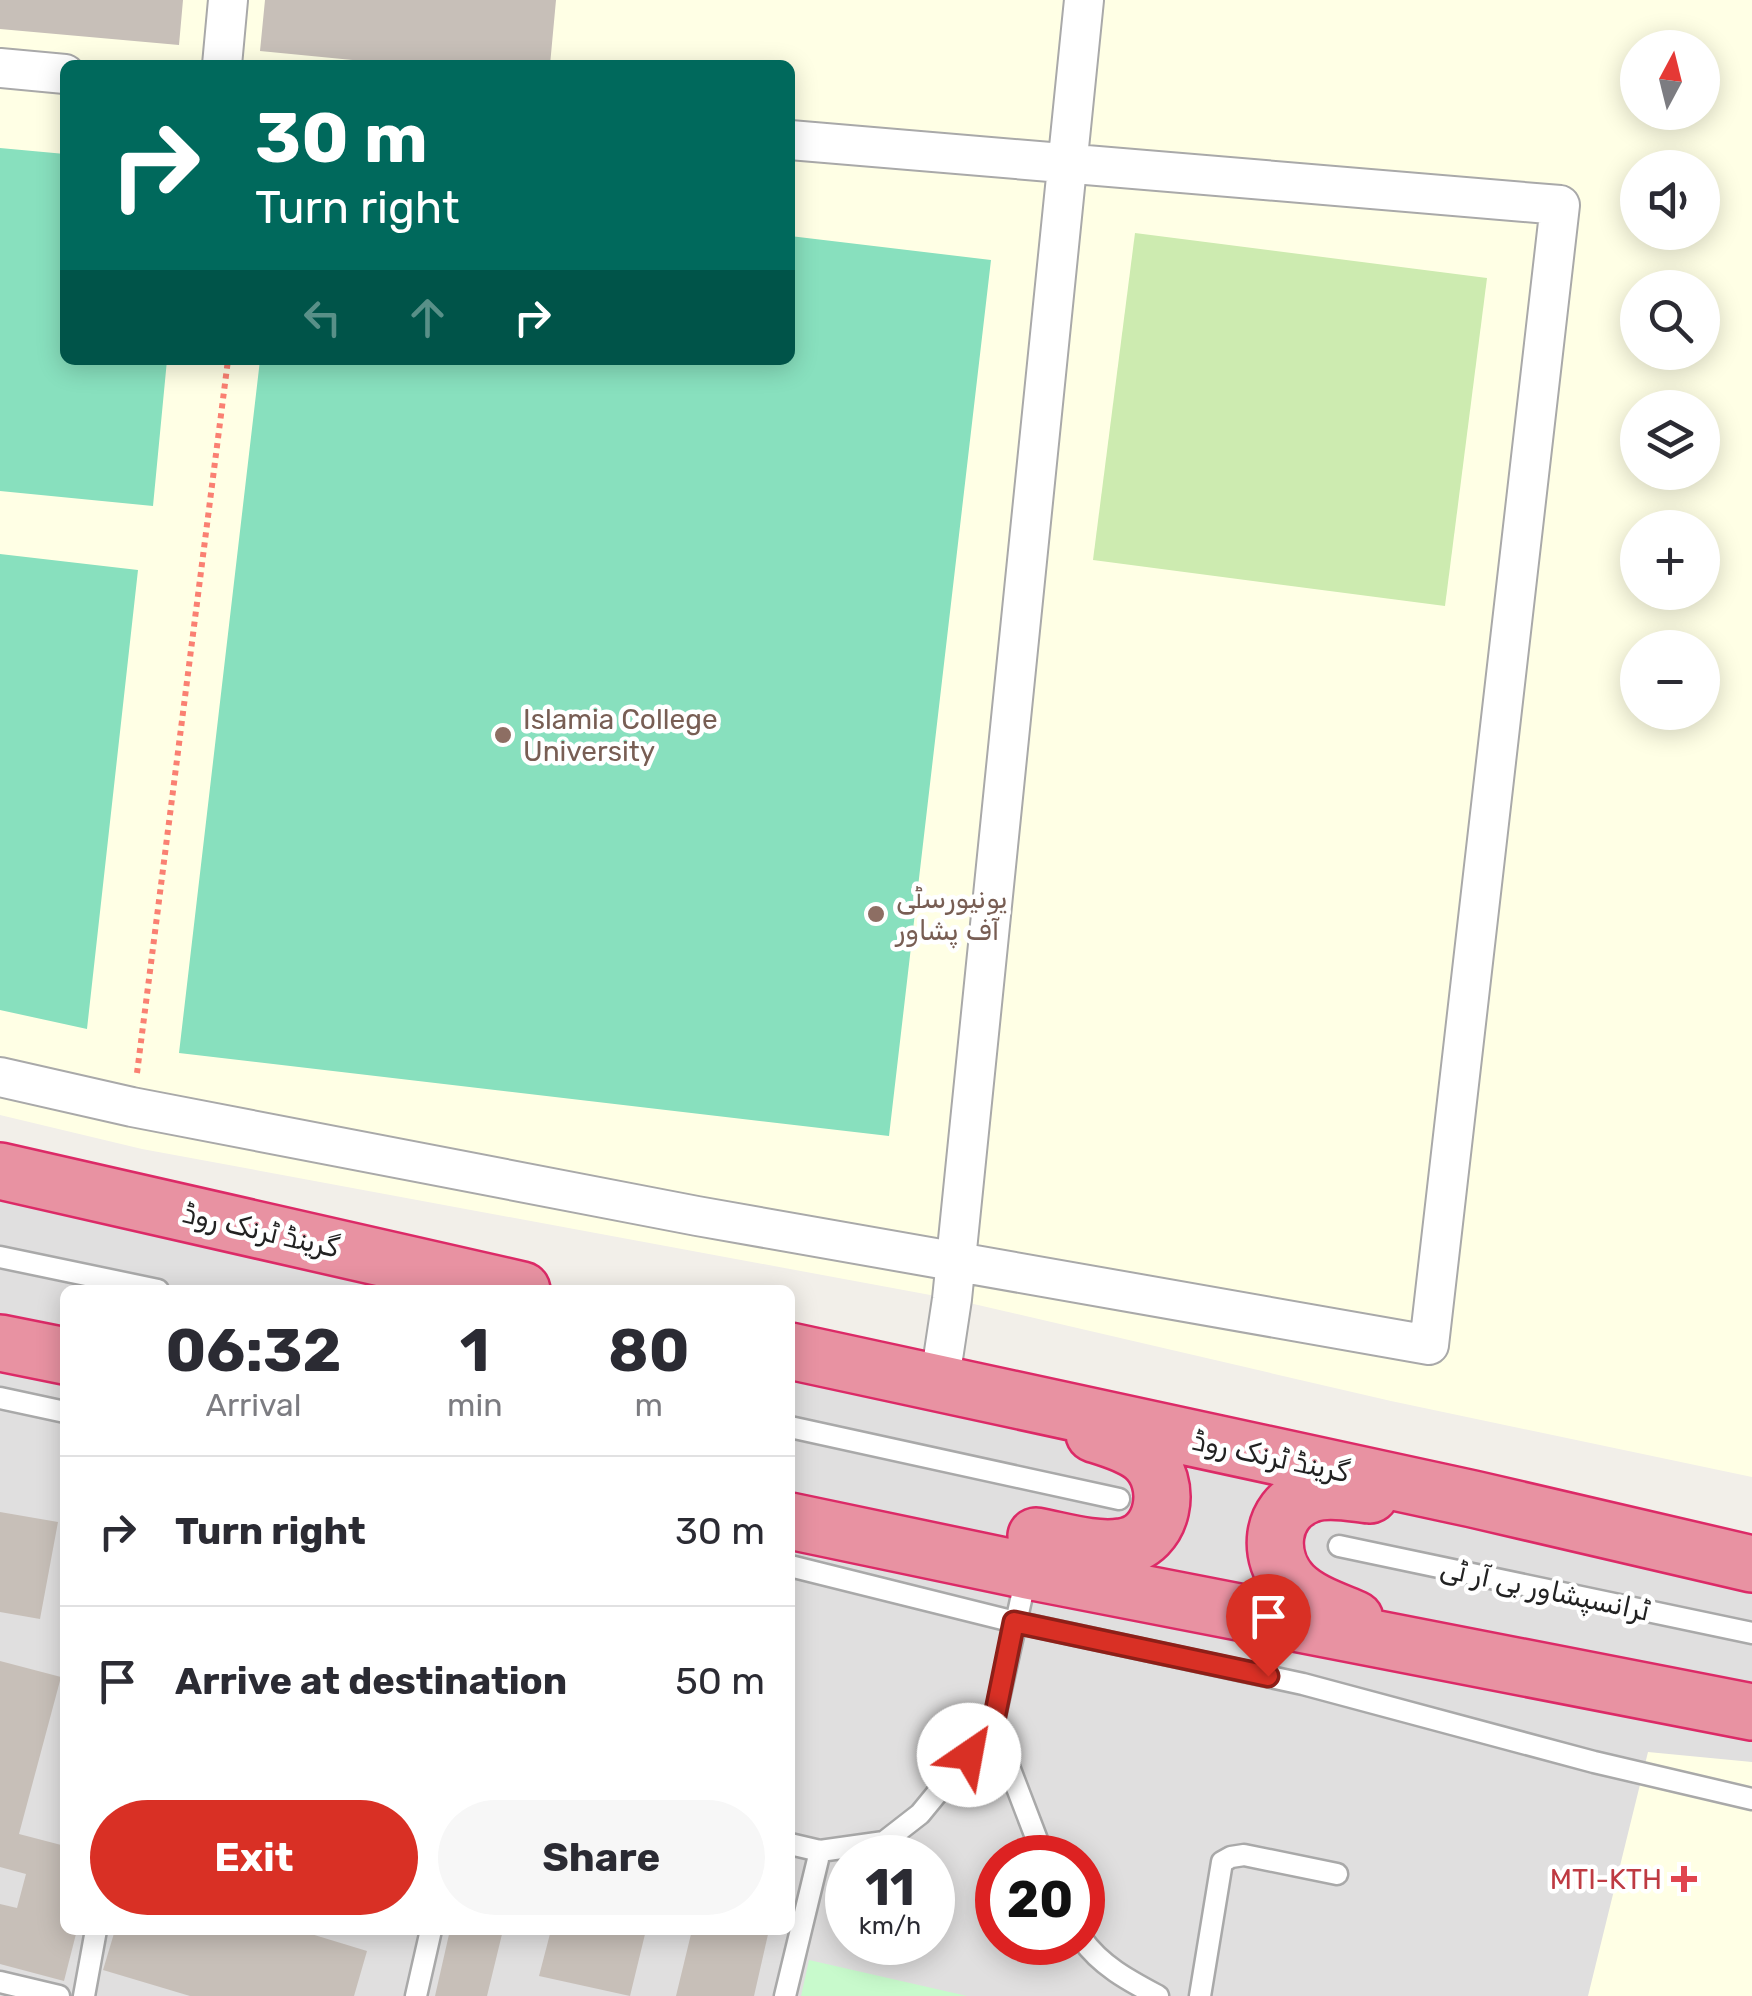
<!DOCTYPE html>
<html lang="en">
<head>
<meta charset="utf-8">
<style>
	body { margin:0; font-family:Rubik,Cairo,sans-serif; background:#f7f7f7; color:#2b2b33; height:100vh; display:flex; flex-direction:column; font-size:38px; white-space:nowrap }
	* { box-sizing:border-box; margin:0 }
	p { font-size:32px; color:#7c7c81 }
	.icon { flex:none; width:55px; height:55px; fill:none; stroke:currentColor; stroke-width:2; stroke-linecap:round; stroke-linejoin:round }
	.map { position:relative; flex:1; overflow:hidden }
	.side { position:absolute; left:60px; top:1285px; width:735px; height:650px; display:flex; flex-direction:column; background:#fff; border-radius:15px; box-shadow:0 5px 25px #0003 }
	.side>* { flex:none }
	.hud { position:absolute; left:60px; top:60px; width:735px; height:305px; border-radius:15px; box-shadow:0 5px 25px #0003; background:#00695c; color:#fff; overflow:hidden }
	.needle { width:65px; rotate:7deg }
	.buttons { position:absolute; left:1620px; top:30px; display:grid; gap:20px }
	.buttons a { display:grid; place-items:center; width:100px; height:100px; border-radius:50%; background:#fff; box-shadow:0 5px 25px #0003; font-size:50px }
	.speed { position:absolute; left:825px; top:1835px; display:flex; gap:20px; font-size:50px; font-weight:700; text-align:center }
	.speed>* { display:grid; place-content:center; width:130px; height:130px; border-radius:50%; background:#fff; box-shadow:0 5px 25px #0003; line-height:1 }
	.speed small { font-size:25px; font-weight:400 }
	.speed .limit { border:15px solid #d22; background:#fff; color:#111 }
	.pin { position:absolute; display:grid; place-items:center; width:85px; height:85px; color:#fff; margin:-102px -42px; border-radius:50% 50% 50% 0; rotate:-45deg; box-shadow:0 0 10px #0007 }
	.pin .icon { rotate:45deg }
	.me { position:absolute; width:110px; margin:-55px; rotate:33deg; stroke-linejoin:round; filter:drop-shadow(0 0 8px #0008) }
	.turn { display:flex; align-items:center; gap:35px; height:210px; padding:0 30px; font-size:45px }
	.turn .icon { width:130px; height:130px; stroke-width:2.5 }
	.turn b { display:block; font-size:70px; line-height:85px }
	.lanes { display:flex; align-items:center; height:95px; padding:0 30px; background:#0003; justify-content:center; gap:50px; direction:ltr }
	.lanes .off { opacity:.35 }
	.eta { display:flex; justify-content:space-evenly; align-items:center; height:170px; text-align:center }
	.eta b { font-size:60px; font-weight:700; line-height:70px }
	.action { display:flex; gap:20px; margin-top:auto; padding:20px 30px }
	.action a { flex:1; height:115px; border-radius:60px; background:#d93025; color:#fff; font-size:40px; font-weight:700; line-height:115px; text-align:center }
	.action a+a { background:#f7f7f7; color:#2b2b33 }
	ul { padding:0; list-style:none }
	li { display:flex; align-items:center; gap:30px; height:150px; padding:0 30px; border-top:2px solid #e1e1e2 }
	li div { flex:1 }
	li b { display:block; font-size:38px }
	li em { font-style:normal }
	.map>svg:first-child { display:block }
	.residential { fill:#e0dfdf; fill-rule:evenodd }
	.education { fill:#ffffe5; fill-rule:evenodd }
	.grass { fill:#cdebb0 }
	.park { fill:#c8facc }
	.pitch { fill:#88e0be }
	.building { fill:#c7bfb8 }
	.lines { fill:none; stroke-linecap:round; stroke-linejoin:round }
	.lane-casing { stroke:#a9a9a9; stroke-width:25 }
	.street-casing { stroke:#a9a9a9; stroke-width:42 }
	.highway-casing { stroke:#dc2a67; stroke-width:60 }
	.path { stroke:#fa8072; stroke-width:6; stroke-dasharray:5 5; stroke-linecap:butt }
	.lane { stroke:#fff; stroke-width:20 }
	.street { stroke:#fff; stroke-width:38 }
	.highway { stroke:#e892a2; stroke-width:55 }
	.route-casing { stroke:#8d1f18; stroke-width:25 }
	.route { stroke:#d93025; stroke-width:18 }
	.education-dot { fill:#8d6e63; stroke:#fff; stroke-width:4 }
	.health-dot { fill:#e0444e; stroke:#fff; stroke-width:4 }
	.labels { text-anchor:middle; stroke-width:9; stroke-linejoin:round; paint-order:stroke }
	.education-label { font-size:28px; fill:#785e54; stroke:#fff; text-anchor:start }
	.street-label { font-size:28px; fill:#222; stroke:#fff }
	.health-label { font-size:28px; fill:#be3a42; stroke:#fff; text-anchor:end }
</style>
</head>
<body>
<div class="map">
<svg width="1752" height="1996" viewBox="0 0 1752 1996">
	<rect width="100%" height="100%" fill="#f2efe9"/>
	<path class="residential" d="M0,1175L513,1290H65V1930H790V1352L1752,1568V1996H0ZM848,1858H932V1942H848ZM998,1858H1082V1942H998Z"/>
	<path class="education" d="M0,0H1752V1477L1391,1401L952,1299L142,1149L0,1115ZM1638,48H1702V112H1638ZM65,65H790V360H65ZM1638,168H1702V232H1638ZM1638,288H1702V352H1638ZM1638,408H1702V472H1638ZM1638,528H1702V592H1638ZM1638,648H1702V712H1638Z
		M1648,1752L1752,1762V1996H1588Z"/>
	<path class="grass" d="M1135,233L1487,278L1445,606L1093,560Z"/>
	<path class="park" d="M809,1960L967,1996H801Z"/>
	<path class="pitch" d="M0,148L65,154V360H167L153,506L0,491Z
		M790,236L991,260L889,1136L179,1053L260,360H790Z
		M0,554L138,570L87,1029L0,1010Z"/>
	<path class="building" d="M0,0H183L179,45L0,29Z
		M265,0H556L550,65H404L260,51Z
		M0,1512L58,1522L40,1619L0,1612Z
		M0,1661L61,1677L19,1834L65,1846V1930H77L64,1981L0,1964V1904L17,1908L26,1874L0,1867Z
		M115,1930H298L367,1951L354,1996H190L103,1970Z
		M450,1930H503L487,1996H435Z
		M551,1930H646L630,1996L539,1976Z
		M692,1930H769L754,1996H676Z"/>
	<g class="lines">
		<defs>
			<path id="lane" d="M0,1257L158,1290
				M0,1398L65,1412
				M790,1427L1119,1499
				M1339,1546L1752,1633
				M790,1566L1015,1622L1303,1684L1594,1762L1752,1799
				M993,1725L1044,1858
				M790,1844L820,1851L884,1842L920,1814L993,1725L1027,1573
				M1082,1939C1101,1966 1130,1981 1158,1996
				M0,1982L59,1996
				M84,1996L96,1930
				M416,1996L431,1930
				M785,1996L820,1851
				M1200,1996L1222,1862L1231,1857L1244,1855L1337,1874"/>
			<path id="street" d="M222,65L228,0
				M0,68L65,74
				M0,1077L132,1107L697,1216L1429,1345L1560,205L790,140
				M939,1385L952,1299L1084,0"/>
			<path id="highway" d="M0,1171L522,1290
				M0,1343L65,1356
				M790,1351L1473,1499L1752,1564
				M790,1521L1028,1571L1752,1712
				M1036,1536C1063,1541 1094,1551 1121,1547C1165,1542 1175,1482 1144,1456C1131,1445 1110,1439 1094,1434
				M1355,1619C1334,1610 1309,1602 1293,1586C1266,1558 1269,1510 1308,1495C1327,1487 1351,1493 1370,1495"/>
		</defs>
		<use href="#lane" class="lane-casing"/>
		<use href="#street" class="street-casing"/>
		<use href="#highway" class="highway-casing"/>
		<path class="path" d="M137,1073L228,360"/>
		<use href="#lane" class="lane"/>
		<use href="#street" class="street"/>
		<use href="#highway" class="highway"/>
	</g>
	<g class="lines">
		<defs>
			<path id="route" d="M969,1755L993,1725L1014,1622L1268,1676"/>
		</defs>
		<use href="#route" class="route-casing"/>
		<use href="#route" class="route"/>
	</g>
	<g class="education-dot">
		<circle cx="503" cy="735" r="10"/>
		<circle cx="876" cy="914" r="10"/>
	</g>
	<path class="health-dot" d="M1679 1864h10v10h10v10h-10v10h-10v-10h-10v-10h10z"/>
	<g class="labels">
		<g class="education-label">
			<text x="523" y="729">Islamia College<tspan x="523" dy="32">University</tspan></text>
			<text x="896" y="908">یونیورسٹی<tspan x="896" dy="32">آف پشاور</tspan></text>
		</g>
		<g class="street-label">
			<text transform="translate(261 1230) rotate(13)" y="10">گرینڈ ٹرنک روڈ</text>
			<text transform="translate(1271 1456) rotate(12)" y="10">گرینڈ ٹرنک روڈ</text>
			<text transform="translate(1545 1589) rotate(12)" y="10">ٹرانسپشاور بی آر ٹی</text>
		</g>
		<g class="health-label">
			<text x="1662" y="1889">MTI-KTH</text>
		</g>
	</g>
</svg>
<div class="buttons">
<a><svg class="needle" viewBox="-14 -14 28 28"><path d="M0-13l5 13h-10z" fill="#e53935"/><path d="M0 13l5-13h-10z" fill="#7c7c81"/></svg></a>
<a><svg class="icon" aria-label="sound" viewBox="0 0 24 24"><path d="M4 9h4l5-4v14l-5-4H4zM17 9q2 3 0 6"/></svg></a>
<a><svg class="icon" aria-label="search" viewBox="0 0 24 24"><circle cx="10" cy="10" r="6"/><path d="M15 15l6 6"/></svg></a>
<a><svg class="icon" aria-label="layers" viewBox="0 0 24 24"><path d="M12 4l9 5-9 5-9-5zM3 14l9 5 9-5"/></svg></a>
<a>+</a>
<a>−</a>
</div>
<div class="speed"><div>11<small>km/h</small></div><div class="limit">20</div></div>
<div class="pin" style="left:1268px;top:1676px;background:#d93025"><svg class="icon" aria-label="arrive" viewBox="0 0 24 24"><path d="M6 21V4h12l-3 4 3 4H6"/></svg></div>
<svg class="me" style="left:969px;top:1755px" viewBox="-20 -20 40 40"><circle r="19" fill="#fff"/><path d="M0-13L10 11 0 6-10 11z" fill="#d93025"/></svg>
<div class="hud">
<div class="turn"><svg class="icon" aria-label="right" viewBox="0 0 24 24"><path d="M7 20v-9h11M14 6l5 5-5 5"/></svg><div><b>30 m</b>Turn right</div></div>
<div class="lanes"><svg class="icon off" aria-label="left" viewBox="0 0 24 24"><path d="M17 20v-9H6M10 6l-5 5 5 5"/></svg><svg class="icon off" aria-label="ahead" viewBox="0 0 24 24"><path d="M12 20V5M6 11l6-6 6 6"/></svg><svg class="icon" aria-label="right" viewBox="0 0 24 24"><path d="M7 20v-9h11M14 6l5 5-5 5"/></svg></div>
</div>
<section class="side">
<div class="eta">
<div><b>06:32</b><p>Arrival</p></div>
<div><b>1</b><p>min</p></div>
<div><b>80</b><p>m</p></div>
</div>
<ul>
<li><svg class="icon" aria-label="right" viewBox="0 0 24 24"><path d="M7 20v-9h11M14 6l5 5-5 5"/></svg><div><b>Turn right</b></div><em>30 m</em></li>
<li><svg class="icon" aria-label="arrive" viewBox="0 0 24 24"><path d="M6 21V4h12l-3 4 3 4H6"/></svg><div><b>Arrive at destination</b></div><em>50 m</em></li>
</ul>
<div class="action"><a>Exit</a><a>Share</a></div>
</section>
</div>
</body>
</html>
